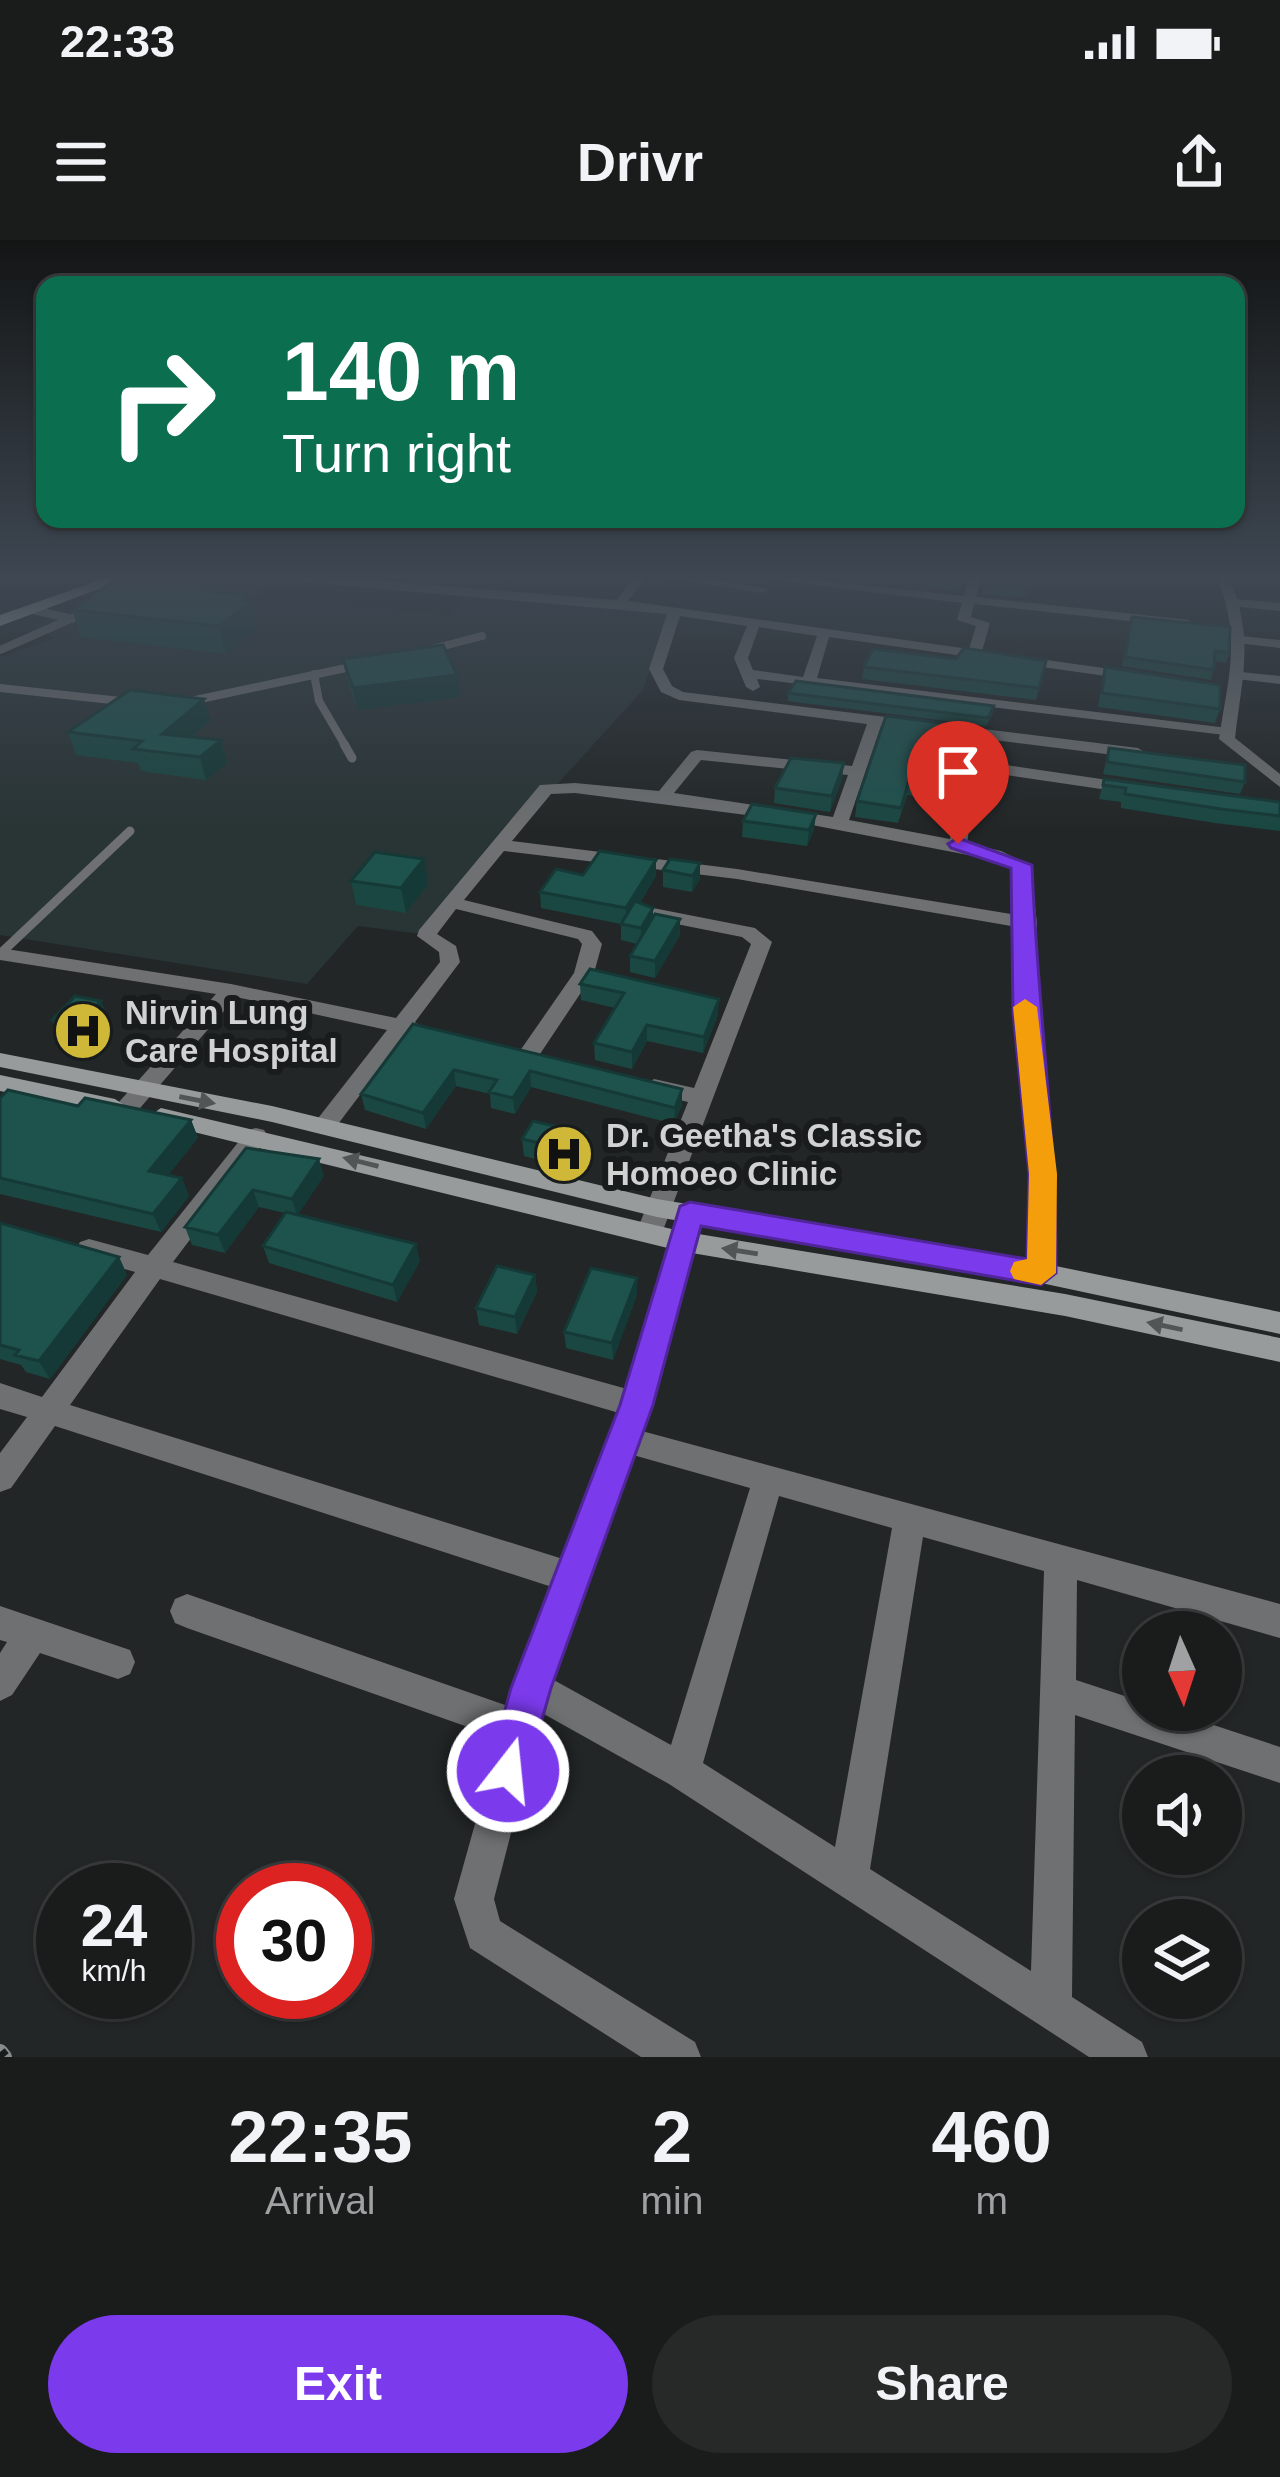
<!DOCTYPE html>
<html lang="en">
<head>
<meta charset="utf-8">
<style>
	body { margin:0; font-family:Helvetica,sans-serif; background:#272929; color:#f1f3f6; height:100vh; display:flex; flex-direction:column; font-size:45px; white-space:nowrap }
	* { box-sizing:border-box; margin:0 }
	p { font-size:39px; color:#9fa1a3 }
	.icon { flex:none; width:66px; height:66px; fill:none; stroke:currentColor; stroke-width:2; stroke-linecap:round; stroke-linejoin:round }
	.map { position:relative; height:1817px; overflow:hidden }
	.panel { display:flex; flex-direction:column; background:#1a1c1c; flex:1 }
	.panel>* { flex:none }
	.banner { position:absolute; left:36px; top:36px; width:1209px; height:252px; border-radius:24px; box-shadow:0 3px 9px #0004,0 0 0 3px #383a3b; background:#0b6e4f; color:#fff; overflow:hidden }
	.needle { width:78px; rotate:177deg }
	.buttons { position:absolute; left:1122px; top:1371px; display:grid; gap:24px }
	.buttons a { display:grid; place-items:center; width:120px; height:120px; border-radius:50%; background:#1a1c1c; box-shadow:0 3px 9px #0004,0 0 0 3px #383a3b; font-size:60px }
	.speed { position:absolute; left:36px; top:1623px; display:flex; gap:24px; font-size:60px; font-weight:700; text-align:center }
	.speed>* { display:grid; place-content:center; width:156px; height:156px; border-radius:50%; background:#1a1c1c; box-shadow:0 3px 9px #0004,0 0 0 3px #383a3b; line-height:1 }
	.speed small { font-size:30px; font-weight:400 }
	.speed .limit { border:18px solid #d22; background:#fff; color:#111 }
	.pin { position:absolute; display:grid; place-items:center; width:102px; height:102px; color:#fff; margin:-123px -51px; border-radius:50% 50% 50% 0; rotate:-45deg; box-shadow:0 0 12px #0007 }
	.pin .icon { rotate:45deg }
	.me { position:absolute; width:132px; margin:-66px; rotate:16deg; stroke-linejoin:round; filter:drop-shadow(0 0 9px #0008) }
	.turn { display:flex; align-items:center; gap:42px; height:252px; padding:0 48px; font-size:54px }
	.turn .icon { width:156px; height:156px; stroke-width:2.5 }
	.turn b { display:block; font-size:84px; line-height:102px }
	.eta { display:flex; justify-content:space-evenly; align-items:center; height:204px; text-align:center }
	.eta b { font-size:72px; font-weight:800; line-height:84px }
	.button { display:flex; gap:24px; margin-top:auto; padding:24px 48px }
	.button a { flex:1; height:138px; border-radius:72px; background:#7c3aed; color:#fff; font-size:48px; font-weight:800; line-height:138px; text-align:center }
	.button a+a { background:#272929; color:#f1f3f6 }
	.status { display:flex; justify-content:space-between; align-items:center; height:84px; padding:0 60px; background:#1a1c1c; direction:ltr }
	.status svg { height:33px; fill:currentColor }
	header { display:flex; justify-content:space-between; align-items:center; height:156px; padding:0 48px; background:#1a1c1c; font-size:54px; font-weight:800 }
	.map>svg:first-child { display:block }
	.built { fill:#293435 }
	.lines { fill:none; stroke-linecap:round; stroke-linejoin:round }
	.service-far1 { stroke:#6e7071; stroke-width:8 }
	.service { stroke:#6e7071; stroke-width:9 }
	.minor { fill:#6e7071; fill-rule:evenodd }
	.tertiary { fill:#6e7071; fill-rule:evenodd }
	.secondary { fill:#989b9c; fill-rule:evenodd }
	.primary { fill:#b9bcbd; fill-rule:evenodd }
	.rail-casing { stroke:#898c8c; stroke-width:16 }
	.rail { stroke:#191c1d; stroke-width:12; stroke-dasharray:36; stroke-linecap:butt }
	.wall { fill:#1a4742 }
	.shaded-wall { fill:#153936 }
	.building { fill:#1e524d; stroke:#153936; stroke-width:3 }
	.oneway { fill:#525556 }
	.route { fill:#7c3aed; stroke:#51269a; stroke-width:3 }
	.slow { fill:#f59e0b }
	.labels { text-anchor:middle; stroke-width:12; stroke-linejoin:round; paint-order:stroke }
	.poi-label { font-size:33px; font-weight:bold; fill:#d1d3d3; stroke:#191c1d; text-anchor:start }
</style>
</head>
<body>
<div class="status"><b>22:33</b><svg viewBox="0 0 49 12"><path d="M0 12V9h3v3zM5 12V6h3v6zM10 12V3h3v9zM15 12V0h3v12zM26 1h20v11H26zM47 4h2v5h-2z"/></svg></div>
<header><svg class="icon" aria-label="menu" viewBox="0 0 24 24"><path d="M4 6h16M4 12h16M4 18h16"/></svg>Drivr<svg class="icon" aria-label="share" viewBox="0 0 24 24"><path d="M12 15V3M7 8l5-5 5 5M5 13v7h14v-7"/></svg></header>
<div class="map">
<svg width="1280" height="1817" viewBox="0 0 1280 1817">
	<rect width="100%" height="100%" fill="#222626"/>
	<path class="built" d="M163,338L271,339L254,359L451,375L464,356L670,373L643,450L421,694L358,686L307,744L0,695V417L55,398L31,386Z"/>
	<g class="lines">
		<path class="service-far1" d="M34,370L72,379
			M432,409L482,396
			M0,410L86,372
			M314,434L319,461L346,507
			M0,448L130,462
			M186,462L360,425"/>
		<path class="service" d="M344,504L352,518
			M0,714L130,591"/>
		<path class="minor" d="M296,338H346L617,360L633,338H645L628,361L969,409L976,386L957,380L962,363L765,339L796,338L964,356L969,338H981L976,357L1189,380V386L1184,387L974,364L971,377L990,383L982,411L1139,433L1141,436L1134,440L829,397L817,438L1228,488L1233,490V496L757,439L760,447L753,451L746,447L734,418L747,386L680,376L663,429L672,446L683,452L1138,508L1146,513L1138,518L881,486L849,580L950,599L965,511L973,506L981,511L979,521L1135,544L1143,549L1135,554L978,531L967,603L1001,611L1030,625L1037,683L1036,772L1055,934L1054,1033L1050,1040L1041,1043L1032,1040L1028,1033L1031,934L1014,772L1017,687L737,639L504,611L464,660L592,691L602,704L594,733L534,823H518L515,818L574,733L582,704L578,699L456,669L437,694L456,706L460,722L415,782L422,788L419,793L406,794L332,892L324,894L312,886L387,790L236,757L134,875H118L114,869L118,863L216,754L0,720V708L231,744L396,778L440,722L439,712L417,696L419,690L540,545L575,543L659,551L691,512L697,510L852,526L867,484L679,460L661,452L649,429L667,374L302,342ZM759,387L817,396L803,437L753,430L748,418ZM701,520L848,535L833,577L674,553ZM575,553L786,580L989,619L1012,628L1017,675L737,629L512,601L551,554Z
			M667,338H703L769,349L763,353Z
			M1236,359L1280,363V371L1232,366V360Z
			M1241,396L1280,400V408L1236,403L1234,400Z
			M1241,432L1280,436V444L1236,439L1234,436Z
			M653,668L755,688L772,702L662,993L658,1000H640L636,993L688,862L646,852L643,847L654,839L694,848L751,704L742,697L646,678V670Z
			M256,888L264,890L268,896L264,902L173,1022L627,1149L677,973L681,966H699L703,973L642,1191L1280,1364V1398L1077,1340L1076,1440L1143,1462V1470H1168L1280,1507V1543L1075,1475L1072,1757L1142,1802L1148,1817H1089L669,1544L542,1473L494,1659L500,1681L695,1802L701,1817H641L470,1708L454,1659L499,1498L187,1388L175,1383L170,1371L175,1359L187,1354L508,1466L552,1347L55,1186L11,1248L0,1252V1213L27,1177L0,1169V1143L42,1157L135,1032L80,1016L76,1009L80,1002L89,999L148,1015L248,890ZM160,1039L619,1173L563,1319L70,1165ZM633,1215L750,1248L671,1505L552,1439ZM779,1256L892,1288L835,1607L703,1523ZM923,1297L1044,1331L1031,1731L870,1629Z
			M0,1366L130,1410L135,1422L130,1434L118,1439L40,1413L12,1455L0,1461V1413L7,1402L0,1400Z"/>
		<path class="tertiary" d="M1217,338H1229C1255,397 1242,437 1235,498L1280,534V547L1219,499C1228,438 1242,398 1217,338Z"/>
		<path class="secondary" d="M0,813L272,866L657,959L1041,1023L1280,1072V1094L1041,1043L657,977L272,882L0,827Z
			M0,835L115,859L127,867L115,875L0,851Z
			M161,868L680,991L1065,1054L1280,1098V1122L1065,1076L680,1011L153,882L149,876Z"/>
		<path class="primary" d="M106,338H128L0,386V375Z"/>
		<defs>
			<path id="rail" d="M0,1812L4,1817"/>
		</defs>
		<use href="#rail" class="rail-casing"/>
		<use href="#rail" class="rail"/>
	</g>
	<path class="wall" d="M118,338H237L238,343L228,354L249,355L257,389L226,414L81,397L72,370Z
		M924,338H965L961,351L924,347Z
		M985,339L1029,349L1027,358L982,354Z
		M1132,377L1229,413L1226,423L1215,421L1211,440L1122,426Z
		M343,419L457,435L460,457L357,470L347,440Z
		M956,419L1046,421L1036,460L862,439L864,427Z
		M1105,427L1220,469L1215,483L1098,467Z
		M788,453L993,473L986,486L788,461Z
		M210,481L192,497L221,500L227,523L206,540L141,531L138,523L76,515L68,492Z
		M965,486L950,561L907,555L898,583L855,577L857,561Z
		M1109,508L1245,542L1240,554L1103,534Z
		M842,539L830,572L774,563L775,548Z
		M1104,539L1280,562V591L1215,583L1121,568V562L1099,559Z
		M743,581L814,590L807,606L742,597Z
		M424,619L428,644L406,673L356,665L351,641Z
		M700,623V639L692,652L663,647V630Z
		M583,635L656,636L640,663L653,677L680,695L655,738L630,732V716L637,704L621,700V684L541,668L540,652Z
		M580,744L718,775L703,813L647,801L632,829L595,820L594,803L615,768L581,760Z
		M101,761L108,778L86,802L60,797L52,780Z
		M413,784L682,865L674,884L531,847L515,874L491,868L490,854L456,846L426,889L365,870L361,854Z
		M0,858L191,880L198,898L168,935L182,938L189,956L161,992L0,954Z
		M585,893L586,910L562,926L524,916L522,899Z
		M246,908L324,936L298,974L420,1021L397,1062L269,1023L263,1006L285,973L259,967L225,1013L192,1005L185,987Z
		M0,983L119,1017L127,1035L50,1139L26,1132L21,1125L0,1119Z
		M535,1035L537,1052L517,1094L479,1085L476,1068Z
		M637,1055L613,1120L566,1108L564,1092Z"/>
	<path class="shaded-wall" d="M212,338H237L238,343L205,378L199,351Z
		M249,355L257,389L226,414L219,386Z
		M457,435L460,457L357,470L353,448Z
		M204,459L210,481L172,513L162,494Z
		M221,500L227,523L206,540L200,517Z
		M844,523L842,539L830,572L832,556Z
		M816,574L814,590L807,606L809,590Z
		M424,619L428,644L406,673L401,648Z
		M656,620V636L626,685V668Z
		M700,623V639L692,652L693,636Z
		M653,668V684L641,704V688Z
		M680,679V695L655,738V721Z
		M719,759L718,775L703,813L704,797Z
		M101,761L108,778L86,802L78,784Z
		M647,785V801L632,829V812Z
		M454,830L456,846L426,889L423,873Z
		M530,831L531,847L515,874L513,858Z
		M682,849V865L674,884L675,868Z
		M191,880L198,898L157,949L149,931Z
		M585,893L586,910L562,926L561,908Z
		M319,919L324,936L297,976L292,959Z
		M182,938L189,956L161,992L153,974Z
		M253,950L259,967L225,1013L218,995Z
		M416,1004L420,1021L397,1062L393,1045Z
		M119,1017L127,1035L50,1139L39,1121Z
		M535,1035L537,1052L517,1094L515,1077Z
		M637,1038V1055L613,1120L612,1103Z"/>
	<path class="building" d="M118,338H212L199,351L249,355L243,361L251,362L219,386L72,370Z
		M931,338H964L963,341Z
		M985,338H1030L1029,349L984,344Z
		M1132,377L1230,387L1229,413L1215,411L1214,430L1125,417Z
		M443,405L457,435L353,448L343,419Z
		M964,408L1046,421L1039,448L864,427L873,409L956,419Z
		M1105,427L1220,445V469L1102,453Z
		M796,441L994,466L988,478L788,453Z
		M130,450L204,459L162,494L221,500L200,517L133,509L142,501L68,492Z
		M886,476L965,486L953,546L909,540L901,568L857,561Z
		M1109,508L1245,525V542L1107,522Z
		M791,518L844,523L832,556L775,548Z
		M1104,539L1280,562V576L1221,569L1125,554L1126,548L1103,545Z
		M752,564L816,574L809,590L743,581Z
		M600,611L656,620L626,668L540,652L556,629L583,635Z
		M375,612L424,619L401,648L351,641Z
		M670,619L700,623L693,636L663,630Z
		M635,661L653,668L641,688L621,684Z
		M655,674L680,679L655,721L630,716Z
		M590,729L719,759L704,797L647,785L632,812L594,803L624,753L580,744Z
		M75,756L101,761L78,784L52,780Z
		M413,784L682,849L675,868L530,831L513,858L489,852L497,840L454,830L423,873L361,854Z
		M8,850L78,866L85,858L191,880L149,931L182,938L153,974L0,938V858Z
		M533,881L585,893L561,908L522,899Z
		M246,908L319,919L292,959L253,950L218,995L185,987Z
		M286,972L416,1004L393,1045L263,1006Z
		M0,983L119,1017L39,1121L15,1115L19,1110L0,1105Z
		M497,1026L535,1035L515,1077L476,1068Z
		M591,1028L637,1038L612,1103L564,1092Z"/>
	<defs><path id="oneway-solid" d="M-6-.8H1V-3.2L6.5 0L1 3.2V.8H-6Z" transform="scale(3)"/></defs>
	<g class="oneway">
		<use href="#oneway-solid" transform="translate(197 860) rotate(11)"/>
		<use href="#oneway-solid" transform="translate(361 922) rotate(-166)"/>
		<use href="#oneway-solid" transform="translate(740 1011) rotate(-171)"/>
		<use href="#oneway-solid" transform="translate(1165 1086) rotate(-168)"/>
	</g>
	<linearGradient id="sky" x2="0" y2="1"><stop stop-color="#131515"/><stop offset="0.57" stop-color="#3e4752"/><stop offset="1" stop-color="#3e4752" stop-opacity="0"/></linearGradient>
	<rect width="1280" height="592" fill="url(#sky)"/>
	<path class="route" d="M958,598L1032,625C1037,762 1057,897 1056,1033L1041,1045L701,986L653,1165L551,1448L523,1546L508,1552L494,1546L488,1531L511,1448L620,1165L680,966L690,962L1027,1019L1029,934L1013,772L1011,628L951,608L948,604Z"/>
	<path class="slow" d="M1025,759L1037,767L1057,934L1056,1033L1041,1045L1014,1039L1010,1031L1014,1022L1027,1019L1029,934L1013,767Z"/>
	<defs>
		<symbol id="hospital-disc" viewBox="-11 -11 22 22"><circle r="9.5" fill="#cfb837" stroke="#191c1d"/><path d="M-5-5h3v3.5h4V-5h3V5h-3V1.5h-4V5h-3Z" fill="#111"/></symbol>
	</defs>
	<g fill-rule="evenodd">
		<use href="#hospital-disc" x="50" y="758" width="66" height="66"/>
		<use href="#hospital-disc" x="531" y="881" width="66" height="66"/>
	</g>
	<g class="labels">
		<g class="poi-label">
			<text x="125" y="784">Nirvin Lung<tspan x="125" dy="38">Care Hospital</tspan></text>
			<text x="606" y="907">Dr. Geetha's Classic<tspan x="606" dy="38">Homoeo Clinic</tspan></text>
		</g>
	</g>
</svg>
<div class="buttons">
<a><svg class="needle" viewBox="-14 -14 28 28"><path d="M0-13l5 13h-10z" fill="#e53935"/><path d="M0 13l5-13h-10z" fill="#9fa1a3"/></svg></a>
<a><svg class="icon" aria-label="sound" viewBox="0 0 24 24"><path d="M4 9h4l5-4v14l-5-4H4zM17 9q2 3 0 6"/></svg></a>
<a><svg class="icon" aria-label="layers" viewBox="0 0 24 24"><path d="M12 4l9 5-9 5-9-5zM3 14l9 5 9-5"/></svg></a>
</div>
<div class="speed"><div>24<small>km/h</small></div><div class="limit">30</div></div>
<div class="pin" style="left:958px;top:604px;background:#d93025"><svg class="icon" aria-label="arrive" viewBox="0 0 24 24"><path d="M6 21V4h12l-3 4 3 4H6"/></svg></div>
<svg class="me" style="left:508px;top:1531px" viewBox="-20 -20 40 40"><circle r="17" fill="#7c3aed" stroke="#fff" stroke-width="3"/><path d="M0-11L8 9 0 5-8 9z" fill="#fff"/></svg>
<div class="banner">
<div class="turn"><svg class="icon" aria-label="right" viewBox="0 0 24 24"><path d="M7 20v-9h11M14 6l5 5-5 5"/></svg><div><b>140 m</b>Turn right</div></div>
</div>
</div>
<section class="panel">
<div class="eta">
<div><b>22:35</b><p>Arrival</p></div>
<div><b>2</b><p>min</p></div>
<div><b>460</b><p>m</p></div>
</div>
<div class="button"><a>Exit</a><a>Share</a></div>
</section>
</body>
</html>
